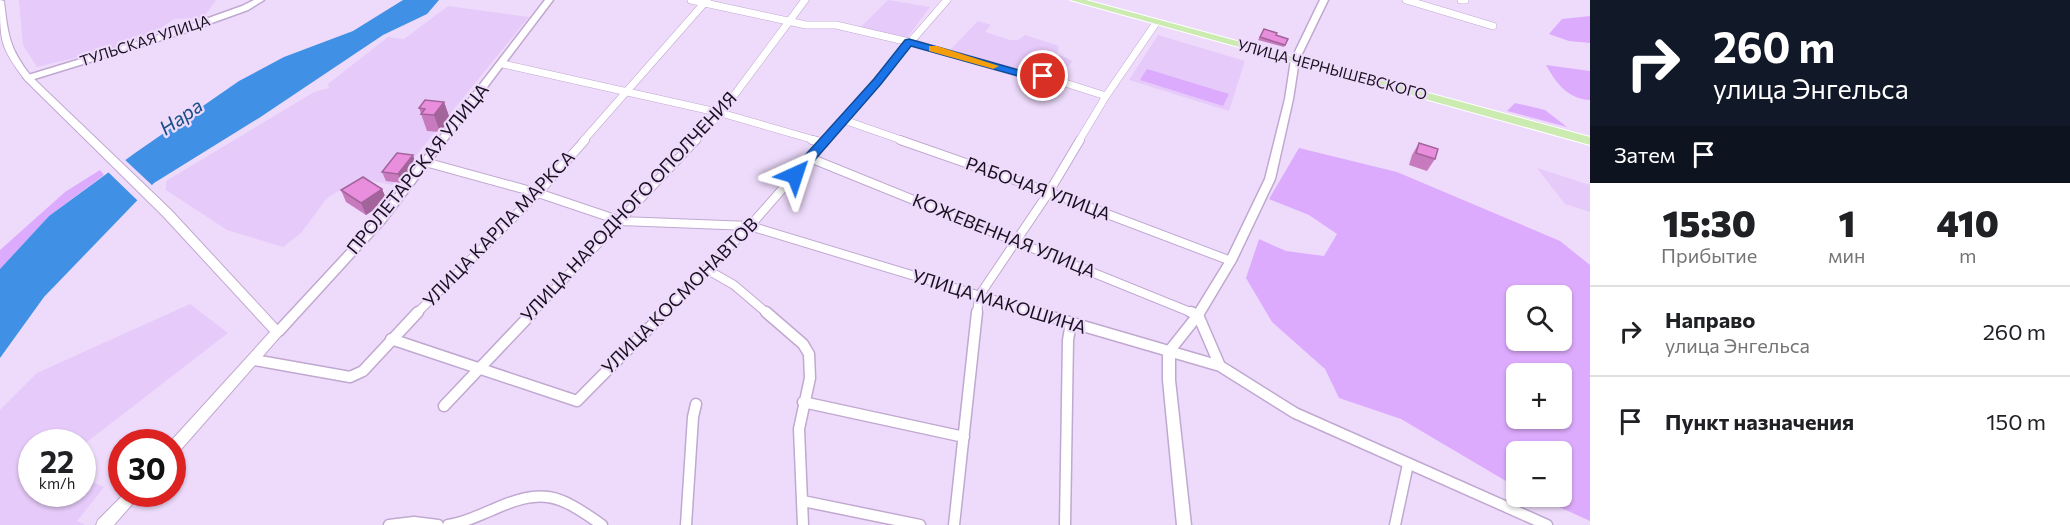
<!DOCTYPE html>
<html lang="ru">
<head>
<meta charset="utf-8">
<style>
	body { margin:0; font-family:Commissioner,sans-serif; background:#f6f6f6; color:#202124; height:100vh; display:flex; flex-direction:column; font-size:22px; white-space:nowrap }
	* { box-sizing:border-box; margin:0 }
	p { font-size:20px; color:#757577 }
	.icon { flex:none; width:33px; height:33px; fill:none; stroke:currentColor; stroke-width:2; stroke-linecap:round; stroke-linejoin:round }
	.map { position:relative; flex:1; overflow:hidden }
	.details { display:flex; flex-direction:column; background:#fff; width:480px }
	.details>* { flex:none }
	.hud { background:#111827; color:#fff; overflow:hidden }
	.buttons { position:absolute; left:1506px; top:285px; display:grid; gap:12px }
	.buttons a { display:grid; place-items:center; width:66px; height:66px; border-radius:9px; background:#fff; box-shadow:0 2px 4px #0004; font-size:30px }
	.speed { position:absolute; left:18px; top:429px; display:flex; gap:12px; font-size:30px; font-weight:700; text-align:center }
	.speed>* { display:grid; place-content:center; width:78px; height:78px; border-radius:50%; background:#fff; box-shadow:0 2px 4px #0004; line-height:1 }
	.speed small { font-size:15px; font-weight:400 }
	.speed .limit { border:9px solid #d22; background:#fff; color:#111 }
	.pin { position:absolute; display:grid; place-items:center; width:51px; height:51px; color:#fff; margin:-26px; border:3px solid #fff; border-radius:50%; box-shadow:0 2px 6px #0007 }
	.me { position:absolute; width:66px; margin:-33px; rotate:42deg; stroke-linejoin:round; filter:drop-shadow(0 0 4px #0008) }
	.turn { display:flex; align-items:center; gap:21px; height:126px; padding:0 24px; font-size:27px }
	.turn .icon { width:78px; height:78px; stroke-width:2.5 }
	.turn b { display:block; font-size:42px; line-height:51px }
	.then { display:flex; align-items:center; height:57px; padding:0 24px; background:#0003; gap:12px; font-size:22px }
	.eta { display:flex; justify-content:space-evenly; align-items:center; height:102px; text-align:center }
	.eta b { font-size:36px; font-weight:800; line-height:42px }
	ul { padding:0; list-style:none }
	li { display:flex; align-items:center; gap:18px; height:90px; padding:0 24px; border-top:2px solid #e0e0e0 }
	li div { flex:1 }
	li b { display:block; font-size:22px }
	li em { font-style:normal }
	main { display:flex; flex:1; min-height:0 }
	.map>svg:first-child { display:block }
	.built { fill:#e6caf9 }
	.green { fill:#ddabfd; fill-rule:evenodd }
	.water { fill:#4091e5 }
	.pier { fill:#eedbfc }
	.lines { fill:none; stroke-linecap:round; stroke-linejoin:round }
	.minor-far2-casing { stroke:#c0a8d0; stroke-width:8 }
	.minor-far1-casing { stroke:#c0a8d0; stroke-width:10 }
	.minor-casing { stroke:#c0a8d0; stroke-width:13 }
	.tertiary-casing { stroke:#c0a8d0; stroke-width:3 }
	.secondary-casing { stroke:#c0a8d0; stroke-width:2 }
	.primary-casing { stroke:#fff; stroke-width:2 }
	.minor-far2 { stroke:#fff; stroke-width:7 }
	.minor-far1 { stroke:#fff; stroke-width:8 }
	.minor { stroke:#fff; stroke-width:10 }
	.tertiary { fill:#fff; fill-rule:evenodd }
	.secondary { fill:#fff; fill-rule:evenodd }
	.primary { fill:#cbebb0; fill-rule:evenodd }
	.wall { fill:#c87abe }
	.shaded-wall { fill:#a3639b }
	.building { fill:#e98edd; stroke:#a3639b; stroke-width:1.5 }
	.route { fill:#1a73e8; stroke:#114b97; stroke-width:1.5 }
	.slow { fill:#f59e0b }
	.labels { text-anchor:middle; stroke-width:4.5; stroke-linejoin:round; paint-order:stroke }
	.far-street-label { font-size:15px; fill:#19101e; stroke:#eedbfc }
	.street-label { font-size:18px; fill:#19101e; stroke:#eedbfc }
	.water-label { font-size:20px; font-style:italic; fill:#174e85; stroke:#eedbfc }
</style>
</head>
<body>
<main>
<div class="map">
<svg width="1590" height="525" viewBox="0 0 1590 525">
	<rect width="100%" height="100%" fill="#eedbfc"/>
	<path class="built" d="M19,0H216L203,18L174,19L155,32L108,50L37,67L23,45Z
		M888,0L930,7L907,38L861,27Z
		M448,6L529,17L392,185L359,178L327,198L301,233L283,247L227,230L166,190V181L314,92L329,88L328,84L388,37L404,39Z
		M978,21L991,25L985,32L1010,40H1018L1025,35L1059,46L1057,54L1073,61L1063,71L1053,74L1034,73L950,50Z
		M1158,35L1245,61L1229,111L1129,80Z
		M1537,168L1590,185V212L1565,204Z
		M190,304L228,333L83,445L82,442H32V494H82L83,478L104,487L77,521L85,525H0V410L37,373Z"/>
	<path class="green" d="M1590,16V43L1569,41L1549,34L1562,19Z
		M1546,65L1590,71V100C1568,99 1556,83 1546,65Z
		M1147,69L1229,94L1223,106L1140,80Z
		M1515,103L1545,110L1567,127L1507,111Z
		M1299,148L1397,172L1560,241L1590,265V521L1537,497L1562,496V452H1516V487L1401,419L1339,398L1325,369L1272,322L1246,278L1259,239L1286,251L1324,256L1337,234L1309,215L1269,199ZM1516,296H1562V340H1516ZM1516,374H1562V418H1516Z
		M100,170L104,175L49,216L0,269V250L65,192Z"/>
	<path class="water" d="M403,0H439L427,14L383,35L259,118L154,183L44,297L0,358V269L49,216L135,153L239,81L284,57L353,31Z"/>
	<path class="pier" d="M123,158L154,187L139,202L106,170Z"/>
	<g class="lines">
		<defs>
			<path id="minor-far2" d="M691,0L806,25H836L909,42L1029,76H1043L1106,96
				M1406,0L1493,26
				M1461,0H1465
				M503,64L721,113L818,141
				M844,120L904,141
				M583,141L707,0
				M694,141L721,113L805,0
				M824,141L947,0
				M1079,141L1106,96L1156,23"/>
			<path id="minor-far1" d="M812,140L824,143
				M900,140L1049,192L1231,261
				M810,158L1195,314
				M425,162L538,193L621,221L750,226L1040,314
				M706,269L734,285L768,314
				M416,314L538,193L585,140
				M531,314L696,140
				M663,314L750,226L825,140
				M977,314L979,296L1049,192L1080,140"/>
			<path id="minor" d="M766,312L803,344L809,354L810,378L799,429L803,525
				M1035,312L1220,366L1295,413L1547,525
				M1191,312L1198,315L1220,366
				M391,339L577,401L665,312
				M254,360L350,377L363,371L418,312
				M803,402L964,437
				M444,406L533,312
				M803,501L920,525
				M389,525L414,522L438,525
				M448,525C464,523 477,516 492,510C543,487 558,494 602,525
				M686,525L693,417L696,404
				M954,525L977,312
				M1065,525L1068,340L1071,323
				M1395,525L1408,464"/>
			<path id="tertiary" d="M254,0H264L248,10L181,34L31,80H28L24,78L25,76L175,30L242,6Z
				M545,0H553L385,222L282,335H274L272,332L274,329L377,218Z
				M1320,0H1328L1299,60L1293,99L1275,179L1236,261L1202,318L1175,352V380L1191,525H1177L1163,380V351L1194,312L1226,260L1265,179L1285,99L1291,60Z"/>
			<path id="secondary" d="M0,0L4,1C8,35 9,48 31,76L171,210L284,332L177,454L172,456V442H170L270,332L163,216L25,80C0,47 0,41 0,0Z
				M124,494H141L114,525H96L98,520Z"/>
			<path id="primary" d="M1070,0H1086L1590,137V145Z"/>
		</defs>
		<use href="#minor-far2" class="minor-far2-casing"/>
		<use href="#minor-far1" class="minor-far1-casing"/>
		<use href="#minor" class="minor-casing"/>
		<use href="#tertiary" class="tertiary-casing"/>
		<use href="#secondary" class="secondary-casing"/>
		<use href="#primary" class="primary-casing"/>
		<use href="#minor-far2" class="minor-far2"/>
		<use href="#minor-far1" class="minor-far1"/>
		<use href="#minor" class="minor"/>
		<use href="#tertiary" class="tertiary"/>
		<use href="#secondary" class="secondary"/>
		<use href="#primary" class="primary"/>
	</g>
	<path class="wall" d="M1264,29L1276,35L1288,39L1284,47L1258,40Z
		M444,102L450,119L440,132L427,131L419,108Z
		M1419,143L1435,159L1427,171L1409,165L1412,155Z
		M416,164L401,183L386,181L382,172Z
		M382,189L387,201L366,215L346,202L341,190Z"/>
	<path class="shaded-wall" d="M444,102L450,119L440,132L434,115Z
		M413,155L416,164L401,183L398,174Z
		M382,189L387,201L366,215L361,203Z"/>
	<path class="building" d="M1264,29L1277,33L1276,35L1288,39L1285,45L1260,37Z
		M425,100L444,102L434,115L421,114L425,109L419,108Z
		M1419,143L1438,149L1435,159L1416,153Z
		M397,153L413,155L398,174L382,172Z
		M363,177L382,189L361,203L341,190Z"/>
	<path class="route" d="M909,39L1029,73L1043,72L1048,76L1043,79H1029L911,46L881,84L799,178H790V172L874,79L905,40Z"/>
	<path class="slow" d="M929,46H937L999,66L993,69L990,68L929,51Z"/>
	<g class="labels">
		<g class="far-street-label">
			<text transform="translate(145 41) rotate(-18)" y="5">ТУЛЬСКАЯ УЛИЦА</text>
			<text transform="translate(1332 70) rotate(15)" y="5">УЛИЦА ЧЕРНЫШЕВСКОГО</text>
		</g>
		<g class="street-label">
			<text transform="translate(418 169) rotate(-51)" y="6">ПРОЛЕТАРСКАЯ УЛИЦА</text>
			<text transform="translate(1038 189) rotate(20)" y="6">РАБОЧАЯ УЛИЦА</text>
			<text transform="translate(629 207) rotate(-47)" y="6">УЛИЦА НАРОДНОГО ОПОЛЧЕНИЯ</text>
			<text transform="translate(499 229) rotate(-46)" y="6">УЛИЦА КАРЛА МАРКСА</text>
			<text transform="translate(1004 236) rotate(22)" y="6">КОЖЕВЕННАЯ УЛИЦА</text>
			<text transform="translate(680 296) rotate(-45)" y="6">УЛИЦА КОСМОНАВТОВ</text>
			<text transform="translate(999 302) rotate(17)" y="6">УЛИЦА МАКОШИНА</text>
		</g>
		<g class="water-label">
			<text transform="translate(181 117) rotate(-35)" y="7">Нара</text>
		</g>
	</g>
</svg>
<div class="buttons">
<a><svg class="icon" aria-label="search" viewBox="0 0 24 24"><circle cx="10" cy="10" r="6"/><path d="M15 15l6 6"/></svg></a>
<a>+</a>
<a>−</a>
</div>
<div class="speed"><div>22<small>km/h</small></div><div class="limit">30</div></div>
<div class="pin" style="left:1043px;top:76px;background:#d93025"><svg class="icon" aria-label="arrive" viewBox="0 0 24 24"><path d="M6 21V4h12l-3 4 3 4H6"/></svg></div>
<svg class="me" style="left:795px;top:175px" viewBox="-20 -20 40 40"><path d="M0-17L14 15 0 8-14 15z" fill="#1a73e8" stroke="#fff" stroke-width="4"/></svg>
</div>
<section class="details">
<div class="hud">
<div class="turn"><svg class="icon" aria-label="right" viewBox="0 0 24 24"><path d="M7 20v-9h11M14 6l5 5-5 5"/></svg><div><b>260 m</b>улица Энгельса</div></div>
<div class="then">Затем<svg class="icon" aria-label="arrive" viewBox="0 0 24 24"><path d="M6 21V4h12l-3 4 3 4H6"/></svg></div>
</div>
<div class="eta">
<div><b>15:30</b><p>Прибытие</p></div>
<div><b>1</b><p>мин</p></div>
<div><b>410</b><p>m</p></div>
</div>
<ul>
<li><svg class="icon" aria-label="right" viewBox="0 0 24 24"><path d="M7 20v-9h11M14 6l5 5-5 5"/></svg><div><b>Направо</b><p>улица Энгельса</p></div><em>260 m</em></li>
<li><svg class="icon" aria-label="arrive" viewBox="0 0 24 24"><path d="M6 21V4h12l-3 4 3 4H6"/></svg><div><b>Пункт назначения</b></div><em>150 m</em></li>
</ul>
</section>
</main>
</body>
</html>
